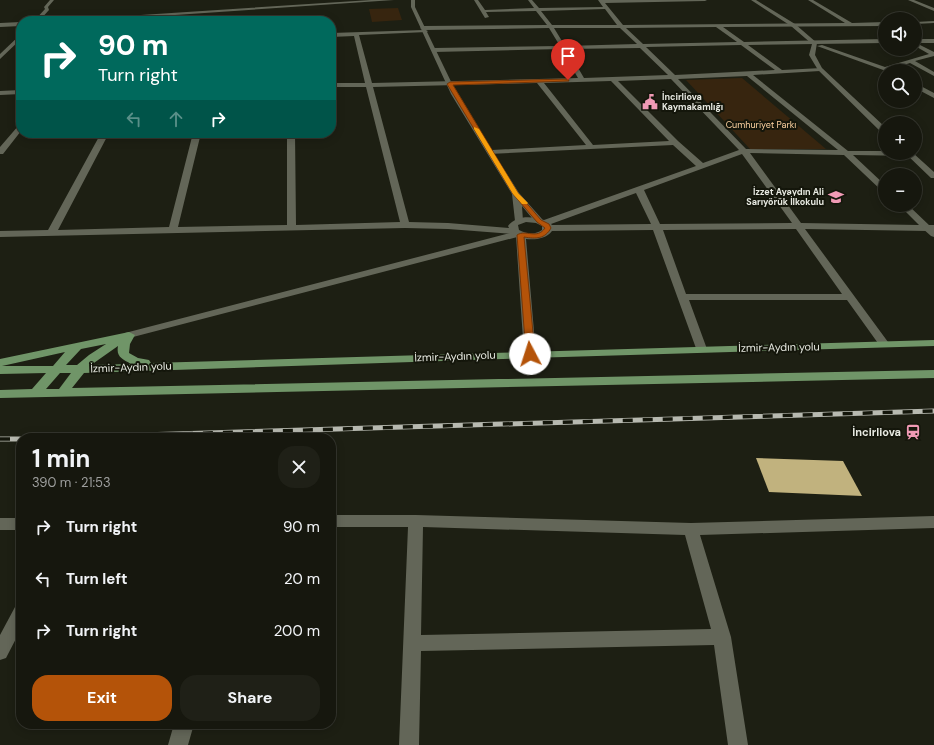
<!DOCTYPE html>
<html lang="en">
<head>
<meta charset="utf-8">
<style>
	body { margin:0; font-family:"DM Sans",sans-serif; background:#1f2017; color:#f1f3f6; height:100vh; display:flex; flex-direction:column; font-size:15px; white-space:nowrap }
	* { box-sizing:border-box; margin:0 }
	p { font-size:13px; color:#9e9f9e }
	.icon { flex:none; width:22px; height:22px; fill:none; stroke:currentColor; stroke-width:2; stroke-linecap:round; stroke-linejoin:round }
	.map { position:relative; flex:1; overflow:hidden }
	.details { position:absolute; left:16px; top:433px; width:320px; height:296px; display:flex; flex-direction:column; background:#16170e; border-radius:16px; box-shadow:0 2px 10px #0003,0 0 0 1px #35362e }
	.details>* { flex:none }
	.banner { position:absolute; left:16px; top:16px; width:320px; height:122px; border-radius:16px; box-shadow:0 2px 10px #0003,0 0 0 1px #35362e; background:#00695c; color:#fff; overflow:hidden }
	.tools { position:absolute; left:878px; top:12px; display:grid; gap:8px }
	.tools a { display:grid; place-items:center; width:44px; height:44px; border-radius:50%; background:#16170e; box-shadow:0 2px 10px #0003,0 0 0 1px #35362e; font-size:20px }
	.pin { position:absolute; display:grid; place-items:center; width:34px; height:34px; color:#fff; margin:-41px -17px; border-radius:50% 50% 50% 0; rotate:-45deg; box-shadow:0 0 4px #0007 }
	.pin .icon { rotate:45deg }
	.me { position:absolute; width:44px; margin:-22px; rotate:355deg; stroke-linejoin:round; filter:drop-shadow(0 0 3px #0008) }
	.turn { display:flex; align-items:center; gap:14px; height:84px; padding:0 16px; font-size:18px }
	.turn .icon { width:52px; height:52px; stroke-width:2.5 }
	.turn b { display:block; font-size:28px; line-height:34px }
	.lanes { display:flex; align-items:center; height:38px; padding:0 16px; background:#0003; justify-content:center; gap:20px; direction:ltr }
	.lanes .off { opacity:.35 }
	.round { display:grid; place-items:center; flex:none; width:42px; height:42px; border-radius:16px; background:#1f2017 }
	.summary { display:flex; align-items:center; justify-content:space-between; height:68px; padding:0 16px }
	h1 { font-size:24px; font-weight:700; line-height:30px }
	.button { display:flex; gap:8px; margin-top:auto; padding:8px 16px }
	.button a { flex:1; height:46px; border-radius:16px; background:#b45309; color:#fff; font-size:16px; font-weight:700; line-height:46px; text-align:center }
	.button a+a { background:#1f2017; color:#f1f3f6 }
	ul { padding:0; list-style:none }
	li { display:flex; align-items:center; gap:12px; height:52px; padding:0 16px }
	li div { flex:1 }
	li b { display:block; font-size:15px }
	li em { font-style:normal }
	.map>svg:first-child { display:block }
	.green { fill:#37250f }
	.building { fill:#c1b27e }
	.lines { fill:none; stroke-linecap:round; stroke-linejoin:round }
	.minor { fill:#636658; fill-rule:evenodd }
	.tertiary { fill:#636658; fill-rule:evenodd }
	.secondary { fill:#636658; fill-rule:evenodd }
	.trunk { fill:#709568; fill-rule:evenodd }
	.rail-casing { stroke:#b7b9b0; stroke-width:5 }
	.rail { stroke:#14160b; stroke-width:3.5; stroke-dasharray:10; stroke-linecap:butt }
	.route { fill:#b45309; stroke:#753606 }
	.slow { fill:#f59e0b }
	.labels { text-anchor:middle; stroke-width:4; stroke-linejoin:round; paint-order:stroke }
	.far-poi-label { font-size:9px; font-weight:bold; fill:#e7e9e1; stroke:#14160b; text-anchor:start }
	.far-park-label { font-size:9px; fill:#ffd3a1; stroke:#14160b }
	.street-label { font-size:11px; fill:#e7e9e1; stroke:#14160b }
	.poi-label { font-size:11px; font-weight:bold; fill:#e7e9e1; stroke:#14160b; text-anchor:end }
</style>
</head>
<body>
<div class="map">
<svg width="934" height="745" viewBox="0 0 934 745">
	<rect width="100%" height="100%" fill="#1d1f13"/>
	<path class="green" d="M398,8L402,20L372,22L369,9Z
		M742,78L826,149H750L686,80Z"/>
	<path class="building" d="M756,458L843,461L862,496L769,492Z"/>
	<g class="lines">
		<path class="minor" d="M50,0H54L48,7L49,10L39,21H34L45,9L44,7Z
			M371,0H394L87,21H62L64,20Z
			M474,0H478L485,10L534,8L528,0H532L539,8L603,7L598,0H707L705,1L605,3L623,25L845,23L808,0H813L852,23L885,22V26L723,27L744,42L885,39V43L748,45L782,70L822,68V70L820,71L753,75L848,151H885V153L915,154L911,156L853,155L885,185V191H882L844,155L750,153L801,223L919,225L899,205H908L930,226L932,228L927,231L805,229L888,342L890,344L888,346H880L847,300H689L707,349L705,351H697L653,230L552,231C546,239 535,240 526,239L536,354L534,357H526L524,354L516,236L513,234L448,229L405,228L0,237V231L48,230L101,133H109L58,230L169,227L193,133H201L178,227L287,225V133H295L296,225L400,222L366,87H331V83H365L354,36L331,37V33L424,30L420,28L423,26L547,25L536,11L486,12L489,17L485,18ZM605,9L617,25H552L541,11ZM716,27L737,42L643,44L626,28ZM549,28L560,46L434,48L431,50L434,52L561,49L578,78L372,83L359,35L427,32L428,31L425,30ZM554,28H620L637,44L565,46ZM741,45L775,70L675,75L646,47ZM640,48L668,75L584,78L567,49ZM747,76L838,150L746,149L678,79ZM671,79L739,150L703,163L678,141L618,81ZM611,81L669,141L593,145L544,83ZM537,83L586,145L492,150L488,152L489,154L673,145L696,166L544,220C532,216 516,215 508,226L509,228L448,223L409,222L373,87ZM742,154L792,223L660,224L644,190ZM636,193L651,224L552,225L551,224ZM526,222L536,223L542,226V230C535,235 527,234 519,230L518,225ZM796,229L842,294H686L663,230Z
			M908,0H914L934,8V11Z
			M934,21V23L915,24V22Z
			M21,22V26L0,27V23Z
			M21,34V39L0,59V54Z
			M915,39H934V43H916L934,52V56L915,61L934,72V76L910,63L891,69L895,71H886L817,46L822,45L885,67L929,54L915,46Z
			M915,83L934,93V98L915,88Z
			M21,90V94L0,95V91Z
			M21,124V131L3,154H0V147L19,125Z
			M331,515H416L691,523L934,516V528L700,535L731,637L748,745H728L714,645L421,651L419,745H399L408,527H331ZM423,527L685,535L711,629L421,635Z
			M0,518H21V530H0Z
			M21,605V629L6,658L0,660V635L15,607Z
			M174,724H194L188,745H168Z"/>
		<path class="tertiary" d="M411,0H415V7L457,94L519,193L542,219L543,221L542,223H536L522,206L523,221L519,224L515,221L512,194L451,94L411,7Z
			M934,225V237L931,236L922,228L927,225Z
			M518,231L521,232L523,234L521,236L133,337H125L123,335L125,333Z"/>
		<path class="secondary" d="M751,0H756L795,24L817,43L815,55L822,68L885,127V133H882L818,70L809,55L812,44L791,26Z
			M905,153H913L934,172V178H931Z"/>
		<path class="trunk" d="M129,332L135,335L130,344L129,353L138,358L149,360L151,363L934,340V346L530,358L84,373L72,388L934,370V378L0,398V390L32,389L46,373L0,374V359ZM106,344L89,355L77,365H66L81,349ZM118,346C116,357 122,359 131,364L91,365ZM65,352L53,366H2ZM60,373H71L59,389H46Z"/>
		<defs>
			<path id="rail" d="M43,438L934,411
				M0,439H21"/>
		</defs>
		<use href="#rail" class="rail-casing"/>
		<use href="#rail" class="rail"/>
	</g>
	<path class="route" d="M568,79L569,81L453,85L518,193L541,220L549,224L551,228C545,239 536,239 524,237L535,354L530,356L526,354L517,235C526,229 537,240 545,228L537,222L513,194L447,84L450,82Z"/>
	<path class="slow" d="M474,127L479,129L518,193L528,203L527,204H522L513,194L474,129Z"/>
	<defs>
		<symbol id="civic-bare" viewBox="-9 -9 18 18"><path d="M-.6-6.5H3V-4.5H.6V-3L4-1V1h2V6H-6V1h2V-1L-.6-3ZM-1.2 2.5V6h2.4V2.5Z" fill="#f09ab5" stroke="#14160b" stroke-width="2.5" paint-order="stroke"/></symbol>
		<symbol id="school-bare" viewBox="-9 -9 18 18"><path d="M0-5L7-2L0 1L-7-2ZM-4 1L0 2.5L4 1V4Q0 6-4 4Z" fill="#f09ab5" stroke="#14160b" stroke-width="2.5" paint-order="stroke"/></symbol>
		<symbol id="station-bare" viewBox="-9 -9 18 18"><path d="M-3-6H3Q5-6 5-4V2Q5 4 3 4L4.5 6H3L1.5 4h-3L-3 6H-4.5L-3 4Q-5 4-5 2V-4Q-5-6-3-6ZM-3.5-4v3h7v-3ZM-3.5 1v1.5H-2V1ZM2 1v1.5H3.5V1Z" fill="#f09ab5" stroke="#14160b" stroke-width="2.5" paint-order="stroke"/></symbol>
	</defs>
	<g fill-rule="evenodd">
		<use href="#civic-bare" x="639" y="91" width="22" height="22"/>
		<use href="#school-bare" x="825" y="186" width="22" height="22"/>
		<use href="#station-bare" x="902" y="421" width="22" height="22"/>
	</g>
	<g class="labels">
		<g class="far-poi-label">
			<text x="662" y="100">İncirliova<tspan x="662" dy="10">Kaymakamlığı</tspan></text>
			<text x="824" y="195" text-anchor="end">İzzet Ayaydın Ali<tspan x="824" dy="10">Sarıyörük İlkokulu</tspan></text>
		</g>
		<g class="far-park-label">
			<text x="761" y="128">Cumhuriyet Parkı</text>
		</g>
		<g class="street-label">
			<text transform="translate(779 347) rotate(-1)" y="4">İzmir-Aydın yolu</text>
			<text transform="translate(455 356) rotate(-2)" y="4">İzmir-Aydın yolu</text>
			<text transform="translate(131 367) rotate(-2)" y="4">İzmir-Aydın yolu</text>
		</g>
		<g class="poi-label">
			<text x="901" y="436">İncirliova</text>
		</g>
	</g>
</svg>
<div class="tools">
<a><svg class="icon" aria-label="sound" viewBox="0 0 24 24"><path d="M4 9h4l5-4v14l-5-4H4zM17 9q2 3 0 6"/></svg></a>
<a><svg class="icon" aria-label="search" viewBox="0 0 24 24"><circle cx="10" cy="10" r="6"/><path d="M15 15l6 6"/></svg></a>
<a>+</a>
<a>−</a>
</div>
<div class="pin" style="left:568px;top:80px;background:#d93025"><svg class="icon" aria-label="arrive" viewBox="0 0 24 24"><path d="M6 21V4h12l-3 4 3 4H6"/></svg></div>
<svg class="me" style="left:530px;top:354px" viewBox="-20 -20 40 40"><circle r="19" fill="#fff"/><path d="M0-13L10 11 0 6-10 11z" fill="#b45309"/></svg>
<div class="banner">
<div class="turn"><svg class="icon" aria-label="right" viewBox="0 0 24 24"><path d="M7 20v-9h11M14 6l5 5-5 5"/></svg><div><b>90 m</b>Turn right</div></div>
<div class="lanes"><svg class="icon off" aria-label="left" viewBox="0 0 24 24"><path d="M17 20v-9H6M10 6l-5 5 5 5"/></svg><svg class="icon off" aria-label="ahead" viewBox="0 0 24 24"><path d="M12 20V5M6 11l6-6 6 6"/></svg><svg class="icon" aria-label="right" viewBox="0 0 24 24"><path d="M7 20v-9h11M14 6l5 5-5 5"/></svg></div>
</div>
<section class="details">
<div class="summary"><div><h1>1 min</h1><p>390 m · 21:53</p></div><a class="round"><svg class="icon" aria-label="close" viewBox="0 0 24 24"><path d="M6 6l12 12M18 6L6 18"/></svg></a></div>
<ul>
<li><svg class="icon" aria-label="right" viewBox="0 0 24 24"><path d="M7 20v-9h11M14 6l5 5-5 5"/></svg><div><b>Turn right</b></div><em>90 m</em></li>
<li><svg class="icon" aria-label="left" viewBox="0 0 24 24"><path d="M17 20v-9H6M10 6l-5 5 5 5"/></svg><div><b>Turn left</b></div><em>20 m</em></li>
<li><svg class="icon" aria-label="right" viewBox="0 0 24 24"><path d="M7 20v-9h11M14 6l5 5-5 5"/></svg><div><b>Turn right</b></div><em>200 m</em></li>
</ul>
<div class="button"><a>Exit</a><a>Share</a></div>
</section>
</div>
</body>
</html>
